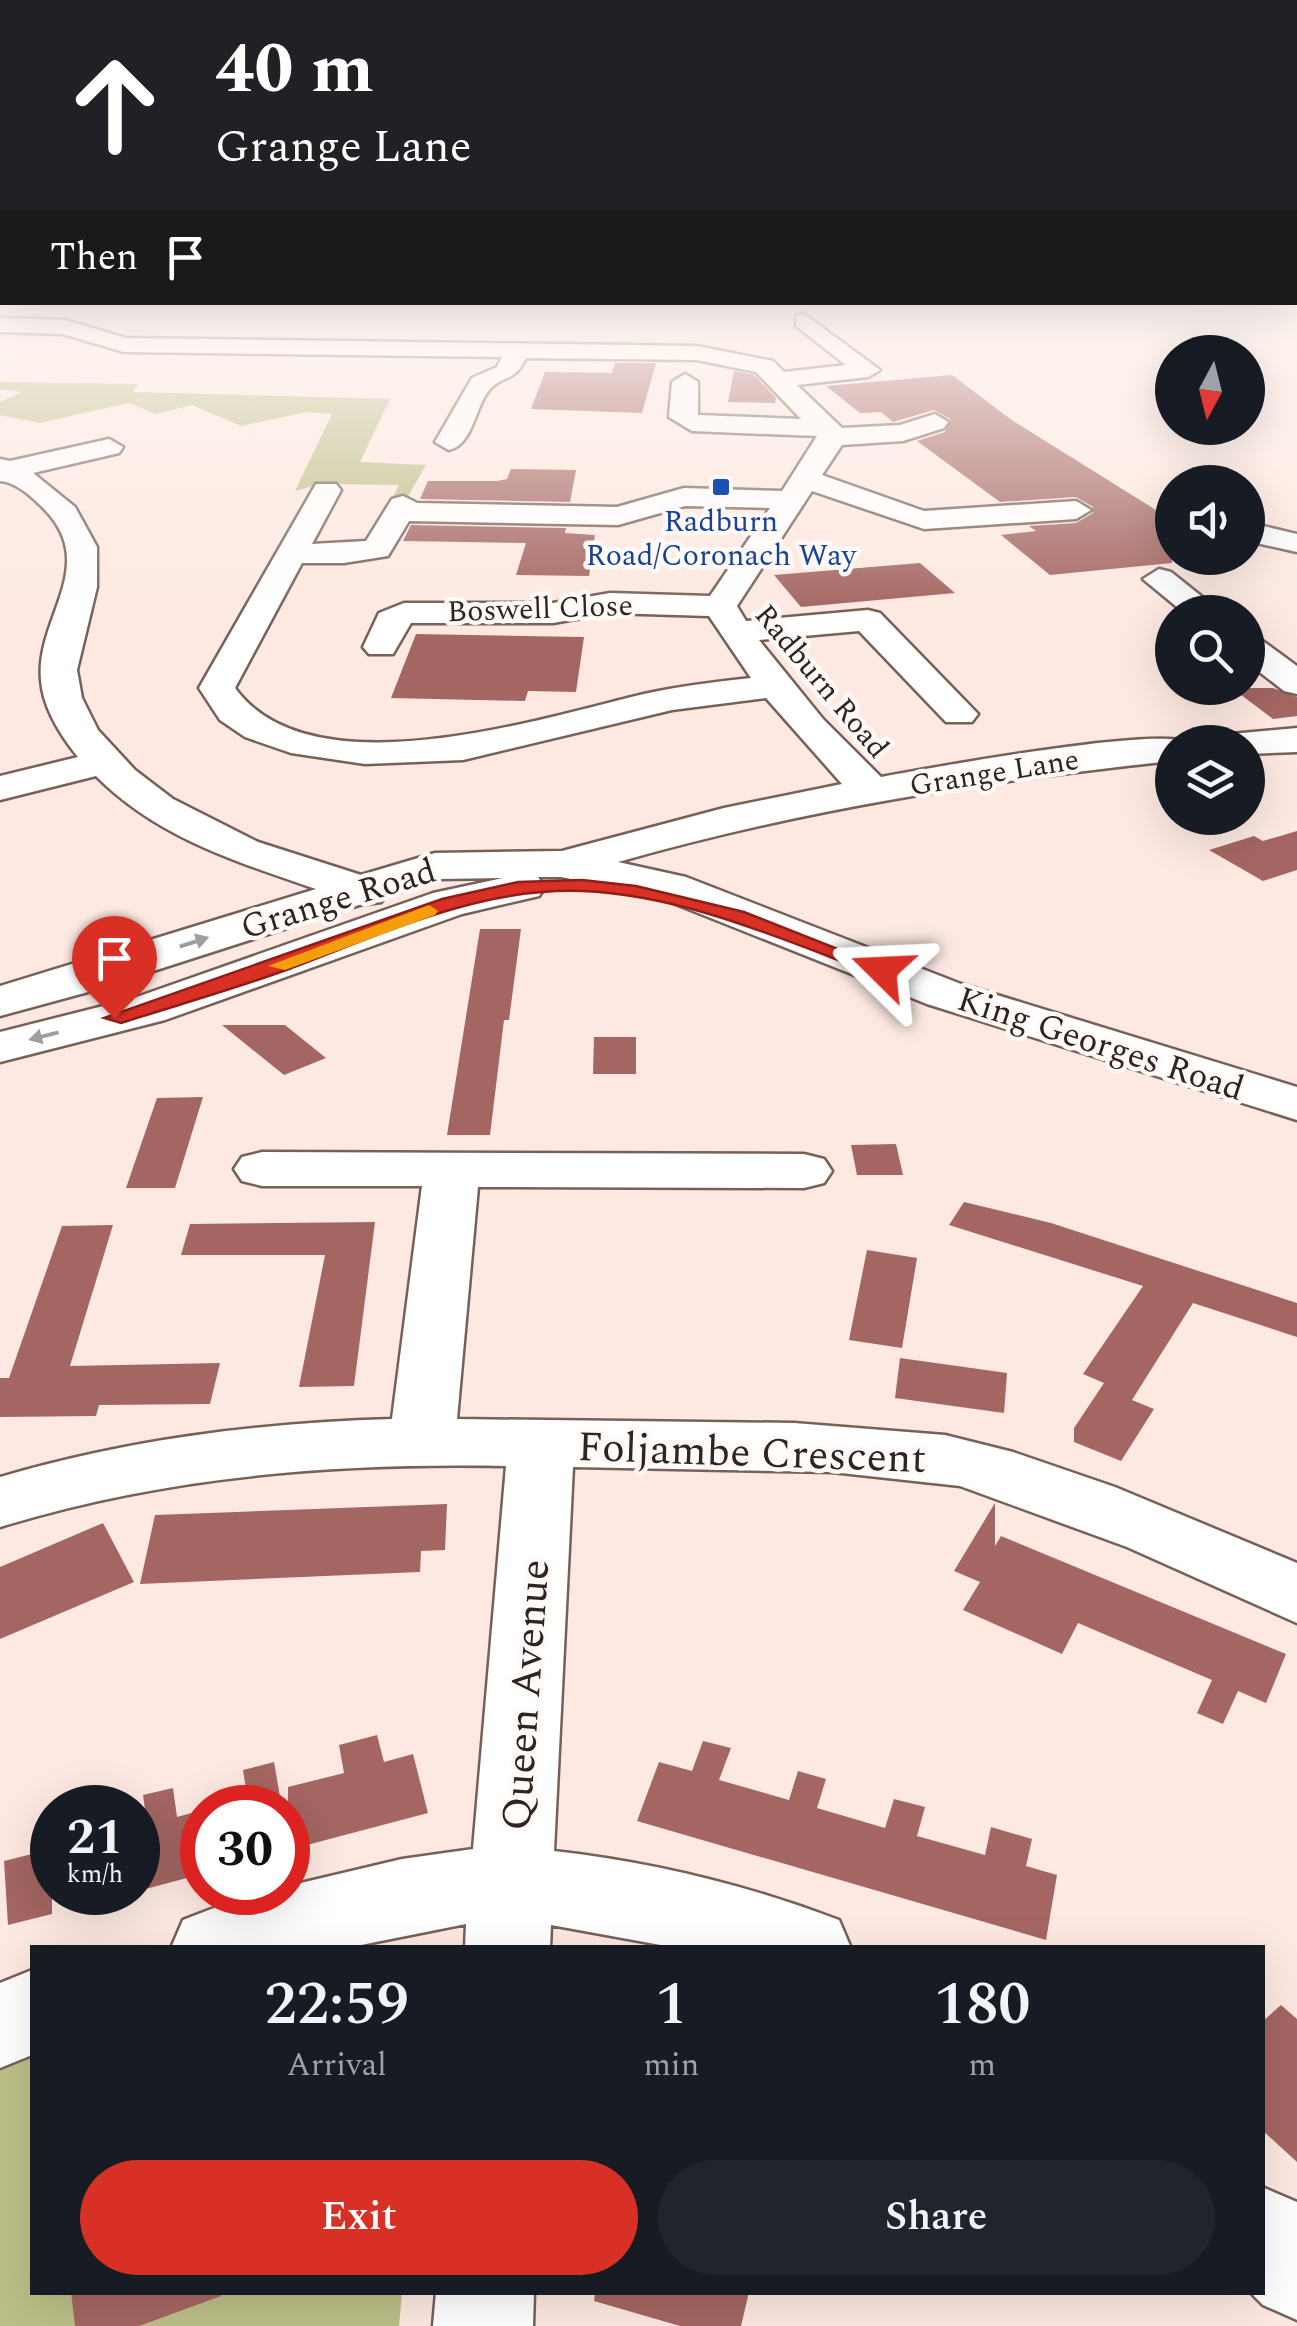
<!DOCTYPE html>
<html lang="en">
<head>
<meta charset="utf-8">
<style>
	body { margin:0; font-family:Spectral,serif; background:#20242c; color:#f1f3f6; height:100vh; display:flex; flex-direction:column; font-size:38px; white-space:nowrap }
	* { box-sizing:border-box; margin:0 }
	p { font-size:32px; color:#9ea1a6 }
	.icon { flex:none; width:55px; height:55px; fill:none; stroke:currentColor; stroke-width:2; stroke-linecap:round; stroke-linejoin:round }
	.map { position:relative; flex:1; overflow:hidden }
	.panel { position:absolute; left:30px; top:1945px; width:1235px; height:350px; display:flex; flex-direction:column; background:#171b24; border-radius:0px; box-shadow:0 10px 40px #0002 }
	.panel>* { flex:none }
	.top-card { position:absolute; left:0px; top:0px; width:1298px; height:305px; box-shadow:0 10px 40px #0002; background:#202124; color:#fff; overflow:hidden }
	.needle { width:65px; rotate:187deg }
	.fabs { position:absolute; left:1155px; top:335px; display:grid; gap:20px }
	.fabs a { display:grid; place-items:center; width:110px; height:110px; border-radius:50%; background:#171b24; box-shadow:0 10px 40px #0002; font-size:50px }
	.speed { position:absolute; left:30px; top:1785px; display:flex; gap:20px; font-size:50px; font-weight:700; text-align:center }
	.speed>* { display:grid; place-content:center; width:130px; height:130px; border-radius:50%; background:#171b24; box-shadow:0 10px 40px #0002; line-height:1 }
	.speed small { font-size:25px; font-weight:400 }
	.speed .limit { border:15px solid #d22; background:#fff; color:#111 }
	.pin { position:absolute; display:grid; place-items:center; width:85px; height:85px; color:#fff; margin:-102px -42px; border-radius:50% 50% 50% 0; rotate:-45deg; box-shadow:0 0 10px #0007 }
	.pin .icon { rotate:45deg }
	.me { position:absolute; width:110px; margin:-55px; rotate:291deg; stroke-linejoin:round; filter:drop-shadow(0 0 8px #0008) }
	.turn { display:flex; align-items:center; gap:35px; height:210px; padding:0 50px; font-size:45px }
	.turn .icon { width:130px; height:130px; stroke-width:2.5 }
	.turn b { display:block; font-size:70px; line-height:85px }
	.then { display:flex; align-items:center; height:95px; padding:0 50px; background:#0003; gap:20px; font-size:38px }
	.eta { display:flex; justify-content:space-evenly; align-items:center; height:170px; text-align:center }
	.eta b { font-size:60px; font-weight:600; line-height:70px }
	.action { display:flex; gap:20px; margin-top:auto; padding:20px 50px }
	.action a { flex:1; height:115px; border-radius:60px; background:#d93025; color:#fff; font-size:40px; font-weight:600; line-height:115px; text-align:center }
	.action a+a { background:#20242c; color:#f1f3f6 }
	.map>svg:first-child { display:block }
	.green { fill:#bcbf87 }
	.building { fill:#a46662 }
	.lines { fill:none; stroke-linecap:round; stroke-linejoin:round }
	.minor-casing { stroke:#766159; stroke-width:5 }
	.minor { fill:#fff; fill-rule:evenodd }
	.oneway { fill:#a19d9b }
	.route { fill:#d93025; stroke:#8d1f18; stroke-width:2.5 }
	.slow { fill:#f59e0b }
	.transit-dot { fill:#1a4fb4; stroke:#fffaf8; stroke-width:4 }
	.labels { text-anchor:middle; stroke-width:9; stroke-linejoin:round; paint-order:stroke }
	.far-transit-label { font-size:30px; fill:#164399; stroke:#fffaf8 }
	.far-street-label { font-size:30px; fill:#2e2521; stroke:#fffaf8 }
	.street-label { font-size:35px; fill:#2e2521; stroke:#fffaf8 }
	.near-street-label { font-size:42px; fill:#2e2521; stroke:#fffaf8 }
</style>
</head>
<body>
<div class="map">
<svg width="1297" height="2326" viewBox="0 0 1297 2326">
	<rect width="100%" height="100%" fill="#fde9e1"/>
	<path class="green" d="M0,382L138,384L133,392L390,399L360,462L426,465L403,505L390,503L399,485L320,484L295,491L332,414L307,412L241,426L192,405L156,414L129,403L39,423L0,415V402L22,392L0,389Z
		M32,2053V2292L402,2293L399,2326H0V2069Z"/>
	<path class="building" d="M615,363H656L642,413L531,409L545,372L612,373Z
		M734,371L754,375L776,398L775,403L728,402Z
		M952,375L1013,421L1172,520V563L1050,575L1001,535L1036,531L1029,526L1076,523L1093,513V507L1076,497L1000,502L917,441L945,432L950,419L934,410L893,422L881,412L860,413L826,386Z
		M511,469L576,470L570,502L420,499L428,481H497L507,479Z
		M411,525L566,528L565,533L595,535L589,576L516,575L526,543L403,541Z
		M920,563L955,593L801,607L774,575Z
		M416,634L584,637L576,692L528,691L525,701L391,698Z
		M1232,688H1273L1297,697V716L1273,719Z
		M1297,831V870L1263,881L1209,850L1254,836L1263,841Z
		M480,929H521L509,1020H504L490,1135H447Z
		M222,1025H285L326,1058L284,1075Z
		M594,1037H636V1074H593Z
		M203,1097L175,1188H126L157,1098Z
		M896,1144L903,1175H857L851,1145Z
		M964,1202L1051,1223L1297,1303V1337L1193,1303L1132,1400L1154,1409L1121,1461L1074,1442V1428L1104,1383L1083,1374L1143,1286L949,1225Z
		M375,1222L354,1386L299,1387L325,1255H181L190,1224Z
		M113,1225L70,1366L220,1363L210,1404L99,1405L96,1416L0,1417V1378H9L62,1226Z
		M867,1250L917,1258L902,1348L849,1340Z
		M900,1358L1007,1373L1004,1413L895,1398Z
		M995,1503V1546L1001,1536L1286,1654L1266,1703L1238,1691L1223,1724L1197,1713L1212,1680L1078,1623L1062,1654L963,1610L980,1582L954,1571Z
		M447,1504L445,1550L421,1551L420,1572L140,1584L155,1515Z
		M103,1523L134,1582L0,1639V1567Z
		M377,1735L384,1762L413,1754L428,1813L288,1850V1787L344,1773L339,1745Z
		M703,1741L731,1748L719,1780L789,1800L798,1771L826,1779L817,1808L885,1828L894,1799L925,1807L917,1836L985,1855L991,1827L1032,1839L1026,1866L1057,1875L1046,1940L637,1821L659,1762L692,1771Z
		M274,1762L282,1808H249L243,1770Z
		M173,1788L177,1817L202,1810V1874L138,1891V1827L147,1825L143,1795Z
		M52,1849V1914L8,1925L4,1861Z
		M1281,2005L1297,2019V2162L1262,2130V2022Z
		M71,2292H220L221,2296L139,2326H75Z
		M595,2292H749L741,2326H680L594,2301Z"/>
	<g class="lines">
		<defs>
			<path id="minor" d="M804,314L880,370L868,377L797,385L842,428L900,425L935,414L948,422L944,428L903,441L842,445L822,475L924,511L1076,501L1091,510L1076,519L924,529L812,491L737,606L746,621L868,610L880,613L978,714L972,722H946L859,631L759,640L823,719L881,777C930,768 1155,727 1187,742H1172V761C984,781 799,810 618,862L686,877L961,984L1297,1087V1120L927,1004L658,897L561,877H538L545,887L539,896L462,914L165,1020L0,1062V1032L131,999L433,893L503,878L439,879L385,896L381,902L359,905L88,992L0,1016V986L316,889C235,861 158,838 96,776L0,800V776L78,757C61,736 43,708 41,680C35,616 104,563 39,504C29,494 14,482 0,481V459L10,461L109,439L123,447L119,453L33,473L75,507L97,547V587L77,670L82,698L98,730L135,770L173,799L258,842L361,875L435,853L562,851L724,808L842,784L766,698L672,710L463,760L365,764L291,753L245,737L220,720L199,688L316,484H336L341,490L312,544L366,541L392,499L403,496L417,503L617,507L684,488L782,491L817,436L692,431L669,417L672,382L685,374L698,382V415L801,419L756,372L697,360L526,358C514,383 504,374 490,389C474,407 474,444 449,450L435,442L472,378L497,367L502,357L124,352L63,334L0,332V318L65,320L126,338L697,346L773,361L784,372L846,365L796,326V316ZM685,506L770,508L710,596L610,593L553,603H404L379,613L363,647L369,654H393L411,623H553L610,613L709,616L751,678C715,682 679,686 644,694C542,718 311,793 235,688L302,563H344L388,556L409,521L618,525Z
				M1263,526L1297,534V552L1252,542L1248,535L1252,528Z
				M1159,569L1171,572L1221,612H1183L1143,579Z
				M1248,635L1260,639L1297,666V694L1284,691L1248,663Z
				M1297,728V752L1248,754V742H1226L1231,734Z
				M262,1152L804,1154L824,1159L832,1171L824,1183L804,1188L478,1187L457,1419L794,1423L945,1435L1013,1452L1115,1487L1297,1563V1623L1127,1547L960,1486L832,1472L573,1467L554,1851C652,1862 747,1885 839,1920L851,1948H677L551,1925L550,1948H465L466,1924L346,1948H171L183,1920C217,1907 251,1892 288,1892V1886L402,1859L473,1849L506,1466C333,1463 166,1476 0,1527V1477C130,1439 257,1423 392,1419L422,1186H262L242,1181L234,1169L242,1157Z
				M32,1970V2055L0,2068V1983Z
				M1262,2187L1297,2202V2320L1263,2305L1250,2292H1262Z
				M436,2292H534L533,2326H433Z"/>
		</defs>
		<use href="#minor" class="minor-casing"/>
		<use href="#minor" class="minor"/>
	</g>
	<defs><path id="oneway-solid" d="M-6-.8H1V-3.2L6.5 0L1 3.2V.8H-6Z" transform="scale(2.5)"/></defs>
	<g class="oneway">
		<use href="#oneway-solid" transform="translate(194 942) rotate(-18)"/>
		<use href="#oneway-solid" transform="translate(44 1036) rotate(166)"/>
	</g>
	<linearGradient id="sky" x2="0" y2="1"><stop stop-color="#6cacd3"/><stop offset="0.47" stop-color="#fef5f2"/><stop offset="1" stop-color="#fef5f2" stop-opacity="0"/></linearGradient>
	<rect width="1297" height="614" fill="url(#sky)"/>
	<path class="route" d="M582,880L636,886L744,912L891,970L875,974C781,939 684,895 582,891C479,887 383,934 289,969C234,989 177,1005 121,1023L104,1018L442,899L518,882Z"/>
	<path class="slow" d="M429,905L438,911L435,915L285,970L268,966Z"/>
	<rect class="transit-dot" x="711" y="477" width="20" height="20" rx="5"/>
	<g class="labels">
		<g class="far-transit-label">
			<text x="721" y="531">Radburn<tspan x="721" dy="34">Road/Coronach Way</tspan></text>
		</g>
		<g class="far-street-label">
			<text transform="translate(540 608) rotate(-2)" y="10">Boswell Close</text>
			<text transform="translate(822 681) rotate(50)" y="10">Radburn Road</text>
			<text transform="translate(994 772) rotate(-9)" y="10">Grange Lane</text>
		</g>
		<g class="street-label">
			<text transform="translate(338 898) rotate(-17)" y="12">Grange Road</text>
			<text transform="translate(1101 1043) rotate(18)" y="12">King Georges Road</text>
		</g>
		<g class="near-street-label">
			<text transform="translate(752 1451) rotate(2)" y="15">Foljambe Crescent</text>
			<text transform="translate(524 1695) rotate(-86)" y="15">Queen Avenue</text>
		</g>
	</g>
</svg>
<div class="fabs">
<a><svg class="needle" viewBox="-14 -14 28 28"><path d="M0-13l5 13h-10z" fill="#e53935"/><path d="M0 13l5-13h-10z" fill="#9ea1a6"/></svg></a>
<a><svg class="icon" aria-label="sound" viewBox="0 0 24 24"><path d="M4 9h4l5-4v14l-5-4H4zM17 9q2 3 0 6"/></svg></a>
<a><svg class="icon" aria-label="search" viewBox="0 0 24 24"><circle cx="10" cy="10" r="6"/><path d="M15 15l6 6"/></svg></a>
<a><svg class="icon" aria-label="layers" viewBox="0 0 24 24"><path d="M12 4l9 5-9 5-9-5zM3 14l9 5 9-5"/></svg></a>
</div>
<div class="speed"><div>21<small>km/h</small></div><div class="limit">30</div></div>
<div class="pin" style="left:114px;top:1018px;background:#d93025"><svg class="icon" aria-label="arrive" viewBox="0 0 24 24"><path d="M6 21V4h12l-3 4 3 4H6"/></svg></div>
<svg class="me" style="left:882px;top:970px" viewBox="-20 -20 40 40"><path d="M0-17L14 15 0 8-14 15z" fill="#d93025" stroke="#fff" stroke-width="4"/></svg>
<div class="top-card">
<div class="turn"><svg class="icon" aria-label="ahead" viewBox="0 0 24 24"><path d="M12 20V5M6 11l6-6 6 6"/></svg><div><b>40 m</b>Grange Lane</div></div>
<div class="then">Then<svg class="icon" aria-label="arrive" viewBox="0 0 24 24"><path d="M6 21V4h12l-3 4 3 4H6"/></svg></div>
</div>
<section class="panel">
<div class="eta">
<div><b>22:59</b><p>Arrival</p></div>
<div><b>1</b><p>min</p></div>
<div><b>180</b><p>m</p></div>
</div>
<div class="action"><a>Exit</a><a>Share</a></div>
</section>
</div>
</body>
</html>
